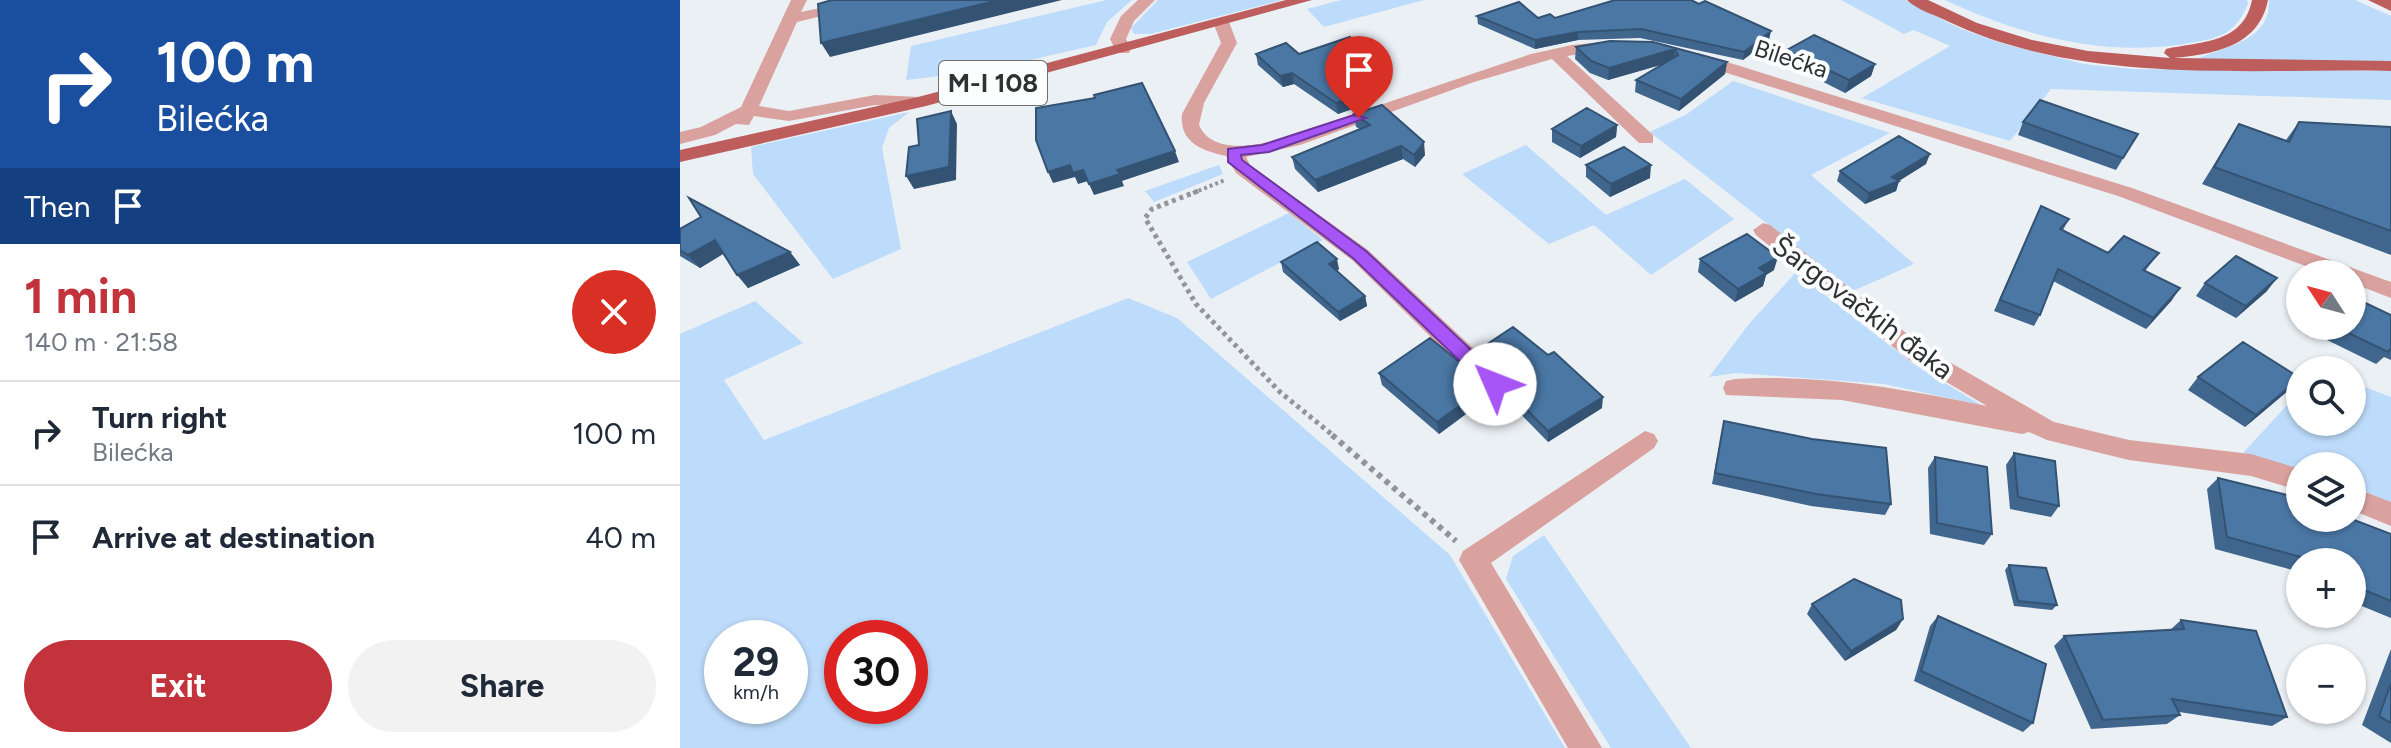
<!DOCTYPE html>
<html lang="en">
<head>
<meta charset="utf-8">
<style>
	body { margin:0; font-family:Figtree,sans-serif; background:#f2f2f3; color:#1f2937; height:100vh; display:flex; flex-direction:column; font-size:30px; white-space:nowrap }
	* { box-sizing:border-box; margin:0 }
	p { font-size:26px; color:#747a83 }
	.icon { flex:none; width:44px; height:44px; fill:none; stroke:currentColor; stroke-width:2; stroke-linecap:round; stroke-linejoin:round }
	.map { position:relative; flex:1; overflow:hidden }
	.sheet { display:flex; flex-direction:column; background:#fff; width:680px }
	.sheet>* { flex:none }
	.hud { background:#1a4fa0; color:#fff; overflow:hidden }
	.needle { width:52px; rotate:306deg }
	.controls { position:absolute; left:1606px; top:260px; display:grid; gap:16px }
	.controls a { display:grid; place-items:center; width:80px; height:80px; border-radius:50%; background:#fff; box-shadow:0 2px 6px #0004; font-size:40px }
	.speed { position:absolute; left:24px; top:620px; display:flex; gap:16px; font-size:40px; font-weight:700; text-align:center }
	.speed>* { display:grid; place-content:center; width:104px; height:104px; border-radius:50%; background:#fff; box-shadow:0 2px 6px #0004; line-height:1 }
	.speed small { font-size:20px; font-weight:400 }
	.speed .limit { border:12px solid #d22; background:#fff; color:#111 }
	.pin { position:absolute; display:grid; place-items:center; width:68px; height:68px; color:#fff; margin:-82px -34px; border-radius:50% 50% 50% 0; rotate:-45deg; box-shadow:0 0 8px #0007 }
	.pin .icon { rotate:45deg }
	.me { position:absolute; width:88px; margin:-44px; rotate:314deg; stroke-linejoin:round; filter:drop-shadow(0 0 6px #0008) }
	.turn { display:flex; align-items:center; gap:28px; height:168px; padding:0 24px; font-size:36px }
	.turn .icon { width:104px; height:104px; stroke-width:2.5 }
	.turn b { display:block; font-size:56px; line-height:68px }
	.then { display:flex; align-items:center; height:76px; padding:0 24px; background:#0003; gap:16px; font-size:30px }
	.round { display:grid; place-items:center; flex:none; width:84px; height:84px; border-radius:42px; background:#f2f2f3 }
	.summary { display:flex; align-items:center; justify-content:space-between; height:136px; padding:0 24px }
	h1 { font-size:48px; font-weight:700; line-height:60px; color:#c3333c }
	.action { display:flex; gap:16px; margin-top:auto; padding:16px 24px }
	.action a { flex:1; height:92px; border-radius:48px; background:#c3333c; color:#fff; font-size:32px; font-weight:700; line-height:92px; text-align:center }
	.action a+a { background:#f2f2f3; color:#1f2937 }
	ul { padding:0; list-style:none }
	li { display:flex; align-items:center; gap:24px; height:104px; padding:0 24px; border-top:2px solid #e0e1e3 }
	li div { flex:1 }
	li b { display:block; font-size:30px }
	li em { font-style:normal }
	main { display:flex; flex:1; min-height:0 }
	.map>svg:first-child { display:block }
	.green { fill:#bddbfa; fill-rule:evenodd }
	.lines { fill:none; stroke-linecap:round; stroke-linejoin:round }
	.path-far2 { stroke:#919599; stroke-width:4; stroke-dasharray:3 3; stroke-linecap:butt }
	.path-far1 { stroke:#919599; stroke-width:5; stroke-dasharray:4 4; stroke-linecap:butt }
	.path { stroke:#919599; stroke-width:6; stroke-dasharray:5 5; stroke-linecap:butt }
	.street { fill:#d9a29f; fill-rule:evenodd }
	.primary { fill:#bd5d5c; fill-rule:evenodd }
	.wall { fill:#40668d }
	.shaded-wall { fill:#345373 }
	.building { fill:#4a77a4; stroke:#345373; stroke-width:2 }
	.route { fill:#a855f7; stroke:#6d37a1; stroke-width:2 }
	.labels { text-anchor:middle; stroke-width:8; stroke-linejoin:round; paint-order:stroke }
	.far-street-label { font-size:24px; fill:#2f3133; stroke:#fbfdff }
	.shield { fill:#fbfdff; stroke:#6c6e70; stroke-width:2 }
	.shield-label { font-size:26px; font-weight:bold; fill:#2f3133 }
	.street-label { font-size:28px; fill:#2f3133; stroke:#fbfdff }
</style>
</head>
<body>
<main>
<section class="sheet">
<div class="hud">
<div class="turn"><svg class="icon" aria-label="right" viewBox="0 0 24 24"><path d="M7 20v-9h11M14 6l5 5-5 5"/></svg><div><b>100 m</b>Bilećka</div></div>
<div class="then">Then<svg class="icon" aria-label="arrive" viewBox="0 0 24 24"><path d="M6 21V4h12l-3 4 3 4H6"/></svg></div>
</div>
<div class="summary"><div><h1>1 min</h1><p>140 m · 21:58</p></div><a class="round" style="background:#d93025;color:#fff"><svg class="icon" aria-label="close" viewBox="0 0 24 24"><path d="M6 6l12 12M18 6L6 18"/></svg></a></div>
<ul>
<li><svg class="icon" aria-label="right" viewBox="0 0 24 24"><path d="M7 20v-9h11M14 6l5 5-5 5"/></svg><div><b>Turn right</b><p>Bilećka</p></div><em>100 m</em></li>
<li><svg class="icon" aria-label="arrive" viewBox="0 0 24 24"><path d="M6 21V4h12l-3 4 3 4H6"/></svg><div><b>Arrive at destination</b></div><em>40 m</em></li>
</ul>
<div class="action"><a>Exit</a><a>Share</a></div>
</section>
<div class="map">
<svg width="1711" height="748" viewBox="0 0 1711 748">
	<rect width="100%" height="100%" fill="#ebf0f5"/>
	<path class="green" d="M427,0H452L427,22L416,45L302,71L226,80L231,46Z
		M478,0H603L470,34H454L451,28Z
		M661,0H744L644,27L627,9Z
		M1161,0H1225L1279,28L1324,44L1404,64L1452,69L1711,71V100L1371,89L1330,141L1182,98L1270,46L1234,30L1224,34Z
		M1265,0H1567L1568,4C1564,11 1561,20 1555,25C1543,39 1521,41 1504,44C1421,57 1340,35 1265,0Z
		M1589,0H1675L1711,16V62L1517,59C1546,46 1591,41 1589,0Z
		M1053,81L1210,133L1131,175L1234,264L1173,291L970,132L1007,114Z
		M229,112L209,128L202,148L221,249L153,279L73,174L71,147Z
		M846,145L926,215L1005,179L1054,219L971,275L914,225L869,244L782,174Z
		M539,165L543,174L474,202L465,191Z
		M609,213L643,240L531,299L507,262Z
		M1116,272L1232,363L1301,405L1204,384L1056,373L1029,377L1069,324Z
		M448,298L497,318L770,555L885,748H0V334L75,301L123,343L44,380L84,440ZM42,638H110V706H42ZM162,638H230V706H162Z
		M1672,382L1711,397V503L1672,486V466H1620V470L1563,453L1620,391V422H1672Z
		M864,535L1011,748H931L826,579L833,556Z"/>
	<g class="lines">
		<path class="path-far2" d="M513,193L545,180"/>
		<path class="path-far1" d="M518,191L472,209L465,218L516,304L600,392L655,437"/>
		<path class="path" d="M652,435L776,541"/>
		<path class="street" d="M111,0H127L121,12L178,0H208L117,22L79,106L109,111L195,95L240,97L246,98V106L195,105L109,121L74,116L69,125L56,124L35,135L0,144V132L21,127L61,107Z
			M458,0H475L454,21L446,39L451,49L449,53H437L430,39L441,16Z
			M541,17L549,22L557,43L524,103L519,125C531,153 572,147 596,140L851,54L892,45L933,41V49L887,56L973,135V143H959L872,59L794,82L620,145L566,157L570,165L688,250L824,377L827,384L824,391H806L672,260L556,173L546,156C522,151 499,142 502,114L541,43L533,22Z
			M1018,53L1452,188L1711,282V298L1672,283V274H1647L1438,196L1012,62L1010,58Z
			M1083,223L1090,225L1245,348L1374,422L1449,440L1571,454L1620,469V491L1571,476L1449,460L1367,440L1349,432L1342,434L1162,400L1046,395L1043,388L1046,381L1055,379C1141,374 1223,389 1307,406L1229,360L1076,235L1073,230Z
			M965,431L974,434L978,441L974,448L811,563L922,748H888L779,560L783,551Z
			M1672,487L1711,502V526L1672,510Z"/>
		<path class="primary" d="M606,0H632L246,106L0,162V150L238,97Z
			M1227,0H1248L1297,23L1352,40L1408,51L1490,58L1484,53L1486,49C1522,41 1563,44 1572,0H1588C1579,46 1535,54 1494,58L1711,61V71C1564,68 1401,86 1265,20C1252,14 1236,9 1227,0Z
			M1688,0H1711V11Z"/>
	</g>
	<path class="wall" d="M797,16L875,18L1089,40L1063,60L960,38L898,40L855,49L798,24Z
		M973,42L1047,62L1045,74L999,111L955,92L956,80L984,64L928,80L910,73L895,59L896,47Z
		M1107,50L1195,64L1191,76L1165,93L1104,62Z
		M576,54H619L700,65L702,75L682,83L688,86L689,103L658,114L614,84L603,87L578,65Z
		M674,114L745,155L735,167L723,159L638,192L615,169L612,157L680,129L676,127Z
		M1343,122L1458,134L1436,170L1338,135Z
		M1619,122L1711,127V255L1522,184L1559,124L1606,140Z
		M937,125L936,137L900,158L872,142V129Z
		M1246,164L1219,181L1216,191L1185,204L1157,181L1160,171Z
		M906,165L970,178L930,197L906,177Z
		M1361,206L1389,219L1383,230L1428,253H1479L1465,271L1492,300L1466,329L1373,281L1360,315L1354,326L1314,311Z
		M0,229L110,252L120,265L68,288L43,254L20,268L0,256Z
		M1020,259L1094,270L1086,275L1083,286L1055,302L1018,272Z
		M601,262L659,269L657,271L685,296L687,306L660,321L603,272Z
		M1525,283L1587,291L1556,318L1516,296Z
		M1677,299L1711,315V360L1704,357L1696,364L1645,339L1654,326H1672V304Z
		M806,345L922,408L868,442L821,394L820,383L826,381L827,380L806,356Z
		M699,373L813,394L759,434L702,385Z
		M1518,377L1620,379L1609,390L1565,427L1508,390Z
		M1044,421L1211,504L1205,515L1131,506L1032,484Z
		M1334,453L1379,506L1371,517L1330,509L1326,465Z
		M1255,457L1312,534L1304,545L1250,534L1248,468Z
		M1538,478L1711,534V618L1672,602V562H1620V572L1535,549L1527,489Z
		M1329,565L1377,605L1372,610L1334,606L1325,570Z
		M1132,604L1223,619L1216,630L1165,661L1127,614Z
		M1258,616L1353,723L1343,732L1234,681L1250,626Z
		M1501,620L1607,717L1592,726L1499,712L1500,715L1487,724L1411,729L1374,646L1384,636L1490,630Z
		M1711,649V743L1682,725Z"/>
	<path class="shaded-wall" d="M319,0H382L150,57L141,43Z
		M1091,31L1089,40L1063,60L1064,52Z
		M898,32V40L855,49V40Z
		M995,49L994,61L928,80L929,68Z
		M1047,62L1045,74L999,111L1001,99Z
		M1195,64L1191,76L1165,93L1169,80Z
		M700,65L702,75L673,86L671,75Z
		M612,73L614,84L603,87L600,76Z
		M688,86L689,103L658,114L656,103Z
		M271,111L277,124L276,180L234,189L226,176Z
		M937,125L936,137L900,158L901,146Z
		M744,142L745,155L735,167L734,155Z
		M721,146L723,159L638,192L635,180Z
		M495,151L499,162L442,181L444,186L414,195L409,184L437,170Z
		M1250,154L1246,164L1217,182L1219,181L1216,191L1185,204L1189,193Z
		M390,165L403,170L408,181L398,184L395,177L373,183L368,172Z
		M971,165L970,178L930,197L931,184Z
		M35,240L46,252L20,268L8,255Z
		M110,252L120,265L68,288L57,275Z
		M1098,257L1094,270L1086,275L1083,286L1055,302L1058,289L1079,268Z
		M657,259L659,269L651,274L649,264Z
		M1597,278L1587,291L1556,318L1566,306Z
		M1500,288L1492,300L1466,329L1473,318Z
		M685,296L687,306L660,321L658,312Z
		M1620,379L1609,390L1565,427L1576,415Z
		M812,382L813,394L759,434L757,422Z
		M923,397L922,408L868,442V431Z
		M1223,619L1216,630L1165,661L1171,651Z"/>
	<path class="building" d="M152,0H319L141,43L138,4Z
		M935,0H1011L1019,4L1025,1L1091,31L1064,52L961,29L898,32L855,40L797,16L839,2L858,18L870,14L875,18Z
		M1134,35L1195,64L1169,80L1107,50Z
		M670,37L700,65L671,75L688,86L683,88L687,92L656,103L612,73L600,76L576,54L606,43L619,54Z
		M930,41L973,42L1047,62L1001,99L956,80L998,55L995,49L929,68L911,61L896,47Z
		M462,83L495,151L437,170L440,174L409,184L403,170L393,173L390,165L368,172L356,140V108L415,98L414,95Z
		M1360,100L1458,134L1443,158L1343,122Z
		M702,105L744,142L734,155L721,146L635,180L612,157L690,125L674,114Z
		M907,108L937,125L901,146L872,129Z
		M271,111L269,167L226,176L229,147L239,145L237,119Z
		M1619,122L1711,127V231L1534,167L1559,124L1609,142Z
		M1219,136L1250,154L1212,177L1219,181L1189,193L1160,171Z
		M944,147L971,165L931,184L906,165Z
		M9,198L110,252L57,275L35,240L8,255L0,250V229L21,217Z
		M1361,206L1389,219L1380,229L1428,253L1444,236L1479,253L1463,270L1500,288L1473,318L1378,269L1360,315L1320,300Z
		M1067,234L1098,257L1079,268L1086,273L1058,289L1020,259Z
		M637,242L657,259L649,264L685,296L658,312L601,262Z
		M1556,256L1597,278L1566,306L1525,283Z
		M1677,299L1711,315V348L1708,352L1656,327L1672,326V305Z
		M833,327L868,355L874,352L923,397L868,431L820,383L826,381L829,372L806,345Z
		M750,338L803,381L812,382L757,422L699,373Z
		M1563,342L1620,378L1576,415L1518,377Z
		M1044,421L1132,439L1206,448L1211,504L1136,494L1035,473Z
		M1334,453L1375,461L1379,506L1338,497Z
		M1255,457L1307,467L1312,534L1257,523Z
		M1538,478L1607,495L1620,500V518H1669L1711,534V601L1672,585V562H1639L1547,537Z
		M1329,565L1366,568L1377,605L1338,601Z
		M1174,579L1221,600L1223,619L1171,651L1132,604Z
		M1258,616L1366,664L1353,723L1241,671Z
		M1501,620L1576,631L1607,717L1492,699L1500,715L1423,720L1384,636L1504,629Z
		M1711,683V723L1699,716Z"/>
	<path class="route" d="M674,115L686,118L589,152L561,155L562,160L686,251L822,379V389H809L674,259L548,162V149L582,145Z"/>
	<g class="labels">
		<g class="far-street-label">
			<text transform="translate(1111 59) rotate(18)" y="8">Bilećka</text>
		</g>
		<rect class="shield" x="259" y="61" width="108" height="44" rx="6"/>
		<g class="shield-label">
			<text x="313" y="92">M-I 108</text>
		</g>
		<g class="street-label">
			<text transform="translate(1183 307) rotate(37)" y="10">Šargovačkih đaka</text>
		</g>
	</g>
</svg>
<div class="controls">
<a><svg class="needle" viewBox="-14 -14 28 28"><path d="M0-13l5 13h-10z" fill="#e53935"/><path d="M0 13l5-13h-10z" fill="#747a83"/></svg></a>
<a><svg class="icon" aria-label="search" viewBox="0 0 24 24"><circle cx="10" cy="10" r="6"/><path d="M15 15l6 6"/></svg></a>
<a><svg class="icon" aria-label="layers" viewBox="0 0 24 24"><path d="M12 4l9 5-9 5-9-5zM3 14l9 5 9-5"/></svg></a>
<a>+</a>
<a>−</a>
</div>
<div class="speed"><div>29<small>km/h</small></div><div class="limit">30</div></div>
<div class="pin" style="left:679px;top:118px;background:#d93025"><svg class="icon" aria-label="arrive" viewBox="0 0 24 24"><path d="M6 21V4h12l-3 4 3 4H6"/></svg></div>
<svg class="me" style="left:815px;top:384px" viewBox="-20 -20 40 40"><circle r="19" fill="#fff"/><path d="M0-13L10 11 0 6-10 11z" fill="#a855f7"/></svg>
</div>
</main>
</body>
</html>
